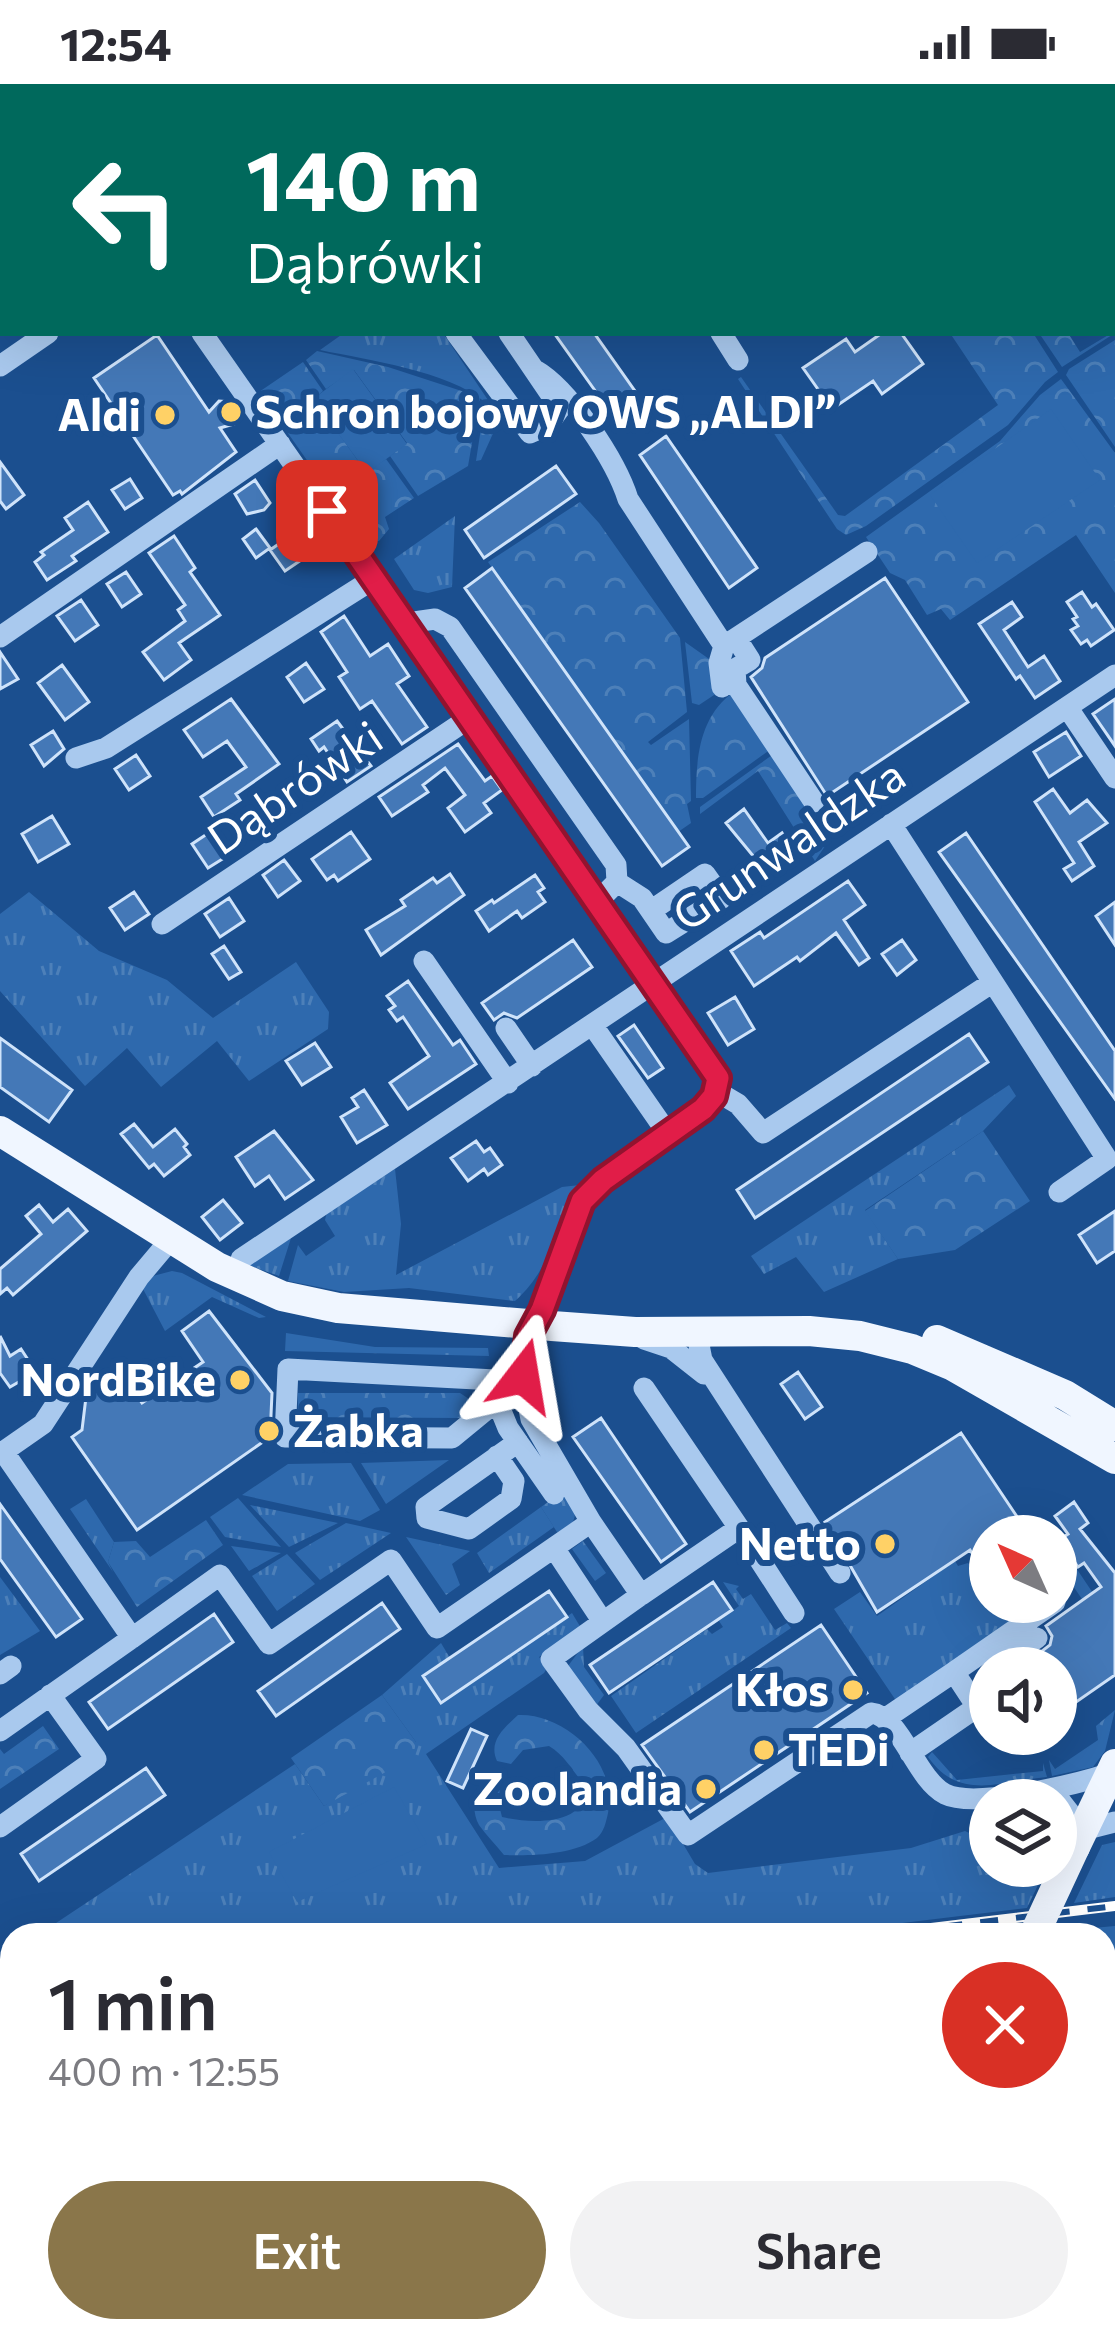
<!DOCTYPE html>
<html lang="en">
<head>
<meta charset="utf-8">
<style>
	body { margin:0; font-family:Commissioner,sans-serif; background:#f2f2f3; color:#2b2b33; height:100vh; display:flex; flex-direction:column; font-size:45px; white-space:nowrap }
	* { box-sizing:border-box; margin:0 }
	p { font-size:39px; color:#7c7c81 }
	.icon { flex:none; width:66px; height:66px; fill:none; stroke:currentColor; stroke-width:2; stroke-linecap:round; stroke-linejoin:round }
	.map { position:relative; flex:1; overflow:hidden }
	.details { position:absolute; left:0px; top:1839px; width:1116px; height:420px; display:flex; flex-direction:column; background:#fff; border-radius:36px 36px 0 0; box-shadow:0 12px 48px #0002 }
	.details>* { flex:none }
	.top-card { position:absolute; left:0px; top:0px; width:1116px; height:252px; box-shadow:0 12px 48px #0002; background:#00695c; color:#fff; overflow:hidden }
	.needle { width:78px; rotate:315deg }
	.tools { position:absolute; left:969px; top:1431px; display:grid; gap:24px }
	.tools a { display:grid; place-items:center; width:108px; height:108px; border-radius:50%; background:#fff; box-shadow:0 12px 48px #0002; font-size:60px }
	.pin { position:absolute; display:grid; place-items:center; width:102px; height:102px; color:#fff; margin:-51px; border-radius:24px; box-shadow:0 6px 18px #0006 }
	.me { position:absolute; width:132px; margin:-66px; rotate:14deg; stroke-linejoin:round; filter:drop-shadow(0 0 9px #0008) }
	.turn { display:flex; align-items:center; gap:42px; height:252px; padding:0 48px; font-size:54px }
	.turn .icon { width:156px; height:156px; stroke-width:2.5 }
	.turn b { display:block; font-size:84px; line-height:102px }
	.round { display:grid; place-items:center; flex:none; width:126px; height:126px; border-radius:63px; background:#f2f2f3 }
	.headline { display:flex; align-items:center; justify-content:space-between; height:204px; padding:0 48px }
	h1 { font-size:72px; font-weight:600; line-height:90px }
	.primary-button { display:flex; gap:24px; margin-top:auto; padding:24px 48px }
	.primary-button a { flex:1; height:138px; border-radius:72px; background:#8a764a; color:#fff; font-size:48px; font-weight:600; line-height:138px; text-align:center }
	.primary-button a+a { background:#f2f2f3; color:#2b2b33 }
	.status { display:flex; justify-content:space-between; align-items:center; height:84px; padding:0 60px; background:#fff; direction:ltr }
	.status svg { height:33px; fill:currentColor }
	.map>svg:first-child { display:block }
	.grass { fill:url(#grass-tufts) }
	.forest { fill:url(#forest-crowns) }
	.garden { fill:url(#garden-furrows) }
	.pitch { fill:#2e69ad }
	.building { fill:#4478b7; stroke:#cfe3fa; stroke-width:3 }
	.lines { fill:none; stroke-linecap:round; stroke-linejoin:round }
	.minor { stroke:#a9c9ee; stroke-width:21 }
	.major { stroke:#f0f6ff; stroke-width:30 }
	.rail-casing { stroke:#fff; stroke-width:10 }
	.rail { stroke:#1b4f8f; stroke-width:6; stroke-dasharray:18; stroke-linecap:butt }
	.major-bridge { stroke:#f0f6ff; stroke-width:30 }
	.route-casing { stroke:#92132f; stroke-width:30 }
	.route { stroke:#e11d48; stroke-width:21 }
	.poi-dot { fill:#ffd166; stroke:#1b4f8f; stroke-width:4.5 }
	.labels { text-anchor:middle; stroke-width:12; stroke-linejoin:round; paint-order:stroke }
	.poi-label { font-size:45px; font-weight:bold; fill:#fff; stroke:#1b4f8f; text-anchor:end }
	.street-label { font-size:45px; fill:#fff; stroke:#1b4f8f }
</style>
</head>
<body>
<div class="status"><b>12:54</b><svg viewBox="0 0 49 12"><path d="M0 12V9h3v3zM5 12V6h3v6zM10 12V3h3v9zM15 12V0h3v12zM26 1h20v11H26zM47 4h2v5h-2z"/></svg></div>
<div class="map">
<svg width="1115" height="2259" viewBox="0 0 1115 2259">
	<defs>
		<pattern id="grass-tufts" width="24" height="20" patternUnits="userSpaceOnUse" patternTransform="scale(3)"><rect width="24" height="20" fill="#2e69ad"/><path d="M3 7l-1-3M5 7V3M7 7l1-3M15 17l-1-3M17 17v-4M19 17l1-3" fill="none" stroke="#4d80b9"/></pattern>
		<pattern id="forest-crowns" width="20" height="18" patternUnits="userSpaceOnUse" patternTransform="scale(3)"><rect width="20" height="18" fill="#2e69ad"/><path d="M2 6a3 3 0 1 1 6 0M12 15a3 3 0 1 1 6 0" fill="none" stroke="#4d80b9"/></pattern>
		<pattern id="garden-furrows" width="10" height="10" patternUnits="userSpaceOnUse" patternTransform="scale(3)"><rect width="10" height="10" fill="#2e69ad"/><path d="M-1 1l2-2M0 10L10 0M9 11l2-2" fill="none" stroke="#4d80b9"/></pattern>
	</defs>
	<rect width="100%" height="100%" fill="#1b4f8f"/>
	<path class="grass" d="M344,249H443L500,334L481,376L476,377L485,318C448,287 368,276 320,266Z
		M455,432L452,503L428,509L414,506L394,475Z
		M29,808L99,867L167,896L213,934L296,878L329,928L328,945L249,997L217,957L161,1003L127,964L85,1002L0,907V830Z
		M1009,1001L1016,1012L983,1047L865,1126L898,1175L824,1208L796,1173L764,1190L751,1172Z
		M395,1085L401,1140L396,1191L562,1103L580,1101C551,1145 555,1181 515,1217L409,1204L344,1208L288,1197L298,1161L306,1172L335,1152L325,1136L327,1128Z
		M291,1154L279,1192L248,1181Z
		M172,1187L182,1189L266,1233L259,1234L212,1213L165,1247L142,1203L153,1192Z
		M286,1249L375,1263L488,1264L489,1272L285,1267Z
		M449,1376L386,1420L361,1379Z
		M351,1379L380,1426L360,1437L242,1411L288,1380Z
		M238,1414L281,1463L225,1453L210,1433Z
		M86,1415L114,1458L108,1478L113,1488L70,1425Z
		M250,1421L338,1439L289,1463Z
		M541,1423L554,1443L489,1489L477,1469Z
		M346,1439L391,1449L320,1496L295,1469Z
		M406,1453L470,1467L452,1480L460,1501L446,1511Z
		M1056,1454L1115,1542V1563L1071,1499L1056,1508Z
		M583,1457L606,1489L595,1497L572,1465Z
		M231,1462L281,1469L249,1487Z
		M287,1470L315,1500L277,1527L252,1492Z
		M955,1477L958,1482L968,1479L976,1489L990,1480V1518H1041L897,1618L834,1525L860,1508L877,1532Z
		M0,1493L40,1547L0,1571Z
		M723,1498L739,1502L736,1505L743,1515L751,1510L775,1546L787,1539L791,1544L636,1649L611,1612L707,1545L712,1550L723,1543L719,1537L739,1522Z
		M572,1529L581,1544L539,1573L547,1584L544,1589L426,1670L499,1784L585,1777L667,1733L695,1780L708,1789L911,1764L965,1747L990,1759V1782H1047L1027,1824L803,1851H38L295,1680L324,1722L416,1658L382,1611L441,1559L450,1574L423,1592L441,1619Z
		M583,1562L584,1583L604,1611L595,1623L568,1582Z
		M1115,1626L1105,1667L1093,1683L1052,1692L1049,1676L1055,1685L1098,1656L1096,1642Z
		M932,1668L957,1696L1043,1687V1679L1047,1693C999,1698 959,1717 928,1673Z
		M1115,1758V1813L1074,1819L1102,1761Z
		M1115,1842V1894L1104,1898V1851H1058L1060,1847Z
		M12,1869V1940L0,1941V1877Z
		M718,2247H824L817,2259H726Z
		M1023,2247H1094L1102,2259H1012L1010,2256Z"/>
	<path class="forest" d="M1115,247V249L1062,283L1039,249H1068L1080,268Z
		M950,249H1033L1058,288L1045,298L1008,341L866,442L846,451L837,445L738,295L741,293L838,431L845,432L998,321Z
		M1115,256V363L1066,291L1069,285Z
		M317,267L388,283L480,313L468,382L418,412L390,372L407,359L354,286L326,305L306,276Z
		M303,278L323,307L314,315L366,388L386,375L414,414L385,433L389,445L379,457L366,458L361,453L259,308Z
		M1061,295L1115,369V509L1076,451L950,536L941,525L927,531L905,496L890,489L866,453L1000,357L1040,311Z
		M580,418L599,439L680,554L687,628L648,658L651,661L689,635L691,717L687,720L691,739L678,748L488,478Z
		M685,558L719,582L729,601L699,621L692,619Z
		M734,608L771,665L703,714H696C696,675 699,632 734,608Z
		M775,669L831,753L815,777L758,687L700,730V723Z
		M983,1047L1030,1117L955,1166L898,1175L865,1127Z
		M298,1309H460L469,1315L470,1328L462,1334L298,1333Z
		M565,1406C577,1423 582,1441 557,1448L541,1423Z
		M206,1436L223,1461L137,1523L108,1478L114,1458L136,1457L150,1473Z
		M382,1611L416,1658L413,1673L324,1722L291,1674Z
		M518,1631C566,1629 619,1680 608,1729C606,1738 604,1748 597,1754C574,1771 531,1772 504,1771C496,1761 486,1751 479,1741C468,1722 477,1691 500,1687L508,1696L500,1725L502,1733C531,1740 586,1742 587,1703C573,1689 567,1673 549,1662L523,1666L511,1680L497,1677C488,1657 504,1644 518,1631Z
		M43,1642L59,1665L0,1705V1665L4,1670Z"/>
	<path class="garden" d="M12,2003V2247H332L314,2259H0V2004Z"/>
	<path class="pitch" d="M353,285L407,360L367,389L313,315Z
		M1051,325L1100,396L977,479L930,411Z
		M394,1703L427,1760L297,1818L269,1768Z"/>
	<path class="building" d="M554,249H594L642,317L616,336Z
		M882,249H901L923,280L882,310L873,297L832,325L803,284L846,255L855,268Z
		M157,251L209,328L219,317L232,318L238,327L234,340L220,344L236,368L182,410L180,407L173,411L94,294Z
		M666,352L757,484L729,504L640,371Z
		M0,378L24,411L6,425L0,417Z
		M556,382L576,410L484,474L465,446Z
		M130,395L142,414L125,425L112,406Z
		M255,396L270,419L264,426L247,430L235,410Z
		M88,418L108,448L72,472L76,477L47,496L35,478L44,471L41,468L73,446L65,434Z
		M256,445L270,464L256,474L243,455Z
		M292,451L307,472L285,487L270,466Z
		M174,452L195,484L190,488L220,531L179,559L191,576L164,596L143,568L185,537L178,526L185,521L149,469Z
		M492,484L689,763L662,782L465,504Z
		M126,488L141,510L122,523L107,500Z
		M885,494L968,618L827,712L751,593L762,584L765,574Z
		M1082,508L1092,523L1096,520L1114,546L1091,562L1087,556L1081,560L1071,546L1078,542L1073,535L1077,533L1067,518Z
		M81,516L98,541L75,557L57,532Z
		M1012,518L1022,533L1004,546L1028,583L1044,572L1060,597L1035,614L1020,592L1016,595L979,540Z
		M344,532L370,572L388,560L409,592L397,600L427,643L402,660L372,617L360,625L339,593L347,588L321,548Z
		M0,568L18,595L0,605Z
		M306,579L324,605L304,618L287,593Z
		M62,581L89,618L65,636L38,599Z
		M231,615L279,680L236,710L240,716L214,733L201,713L246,683L227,657L203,673L184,646Z
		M1115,615V662L1093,630Z
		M337,637L371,682L347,698L324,663L319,667L311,655Z
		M53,647L64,665L44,682L31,661Z
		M1066,648L1081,672L1049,693L1034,668Z
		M458,660L485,697L492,692L502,706L484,719L491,729L465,748L448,724L465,711L445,684L423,701L428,708L392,732L379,713Z
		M136,671L150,692L129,706L115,685Z
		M1053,705L1070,729L1087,716L1107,739L1079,758L1094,782L1072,797L1064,785L1074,779L1035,718Z
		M744,725L768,759L782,749L796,771L768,790L726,739Z
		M52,732L69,760L38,778L22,750Z
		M216,744L232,769L208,784L192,760Z
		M351,748L370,775L338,797L334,791L327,796L312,775Z
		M966,749L1115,967V1015L939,768Z
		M284,776L300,797L278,813L263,791Z
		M450,790L464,811L381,871L366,846L405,822L401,816L433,794L437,799Z
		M535,791L544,804L538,808L545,818L522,834L517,827L489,847L476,827L492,816L494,819Z
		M848,797L865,821L844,836L869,874L859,881L836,849L800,877L797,873L754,902L731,867L760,848L764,854Z
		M134,808L149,830L125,846L110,824Z
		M229,814L244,837L220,853L205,830Z
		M1115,818V861L1096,832Z
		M573,856L592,883L517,934L504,929L494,936L482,919Z
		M902,856L916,876L897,891L882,870Z
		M224,862L241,888L229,895L212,870Z
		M408,897L453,961L460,956L476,980L408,1025L390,999L429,972L403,933L397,937L389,926L395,922L387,912Z
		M735,913L754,945L728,961L708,929Z
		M634,941L663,984L648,994L618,952Z
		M969,950L988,978L755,1134L737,1106Z
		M0,954L72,1006L49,1038L0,1003Z
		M315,959L331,983L302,1001L286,977Z
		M364,1006L387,1041L357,1059L341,1033L358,1023L352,1014Z
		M134,1040L153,1063L175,1045L187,1060L184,1063L190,1071L164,1092L154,1080L149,1084L121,1050Z
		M274,1047L313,1096L285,1115L269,1092L255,1102L236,1073Z
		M476,1057L484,1068L490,1064L502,1081L488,1091L484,1085L468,1097L451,1074Z
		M223,1116L242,1139L220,1156L202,1133Z
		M39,1121L53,1138L68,1125L87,1147L13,1211L7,1204L0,1210V1185L41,1150L26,1132Z
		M1115,1127V1167L1097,1179L1079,1151Z
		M209,1227L272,1309L270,1353L137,1446L72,1353L82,1346L86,1313L121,1289L142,1319L203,1278L182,1247Z
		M0,1252L10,1272L21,1265L36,1288L10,1303L0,1289Z
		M798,1288L822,1323L805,1335L781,1300Z
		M601,1334L686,1460L661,1478L573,1353Z
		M961,1349L1030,1452H990V1478L982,1484L970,1466L877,1528L825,1438Z
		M1074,1418L1088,1439L1080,1445L1115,1489V1591L1056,1632V1584H1020L1050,1561L1052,1552L1046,1542L1101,1503L1084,1479L1078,1483L1059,1456L1068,1450L1055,1432Z
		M0,1420L82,1535L56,1553L0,1475Z
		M713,1498L732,1526L609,1609L590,1581Z
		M549,1507L567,1533L441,1619L423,1592Z
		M382,1519L400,1545L276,1632L258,1607Z
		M214,1530L233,1558L108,1645L89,1618Z
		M821,1541L867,1609L690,1728L642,1661Z
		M471,1645L487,1652L463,1704L447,1697Z
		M146,1684L165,1711L39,1797L21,1770Z"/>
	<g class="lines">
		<path class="minor" d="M541,0L551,3
			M895,0L897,3
			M96,3L100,0
			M269,3L274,0
			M418,3L423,0
			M525,3V0
			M798,3L803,0
			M0,64L3,62
			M0,180L3,178
			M456,249L530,349L548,341L560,324L509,249
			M721,249L738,276
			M0,282L48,249
			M535,286C569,305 616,377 628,415L724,562
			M407,539L435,535L450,543L616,781L617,798L598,817
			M0,553L280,360
			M736,554L750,576L735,585L736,601L814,718
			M722,603L719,579L724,562L867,468
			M1067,623L1115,694
			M76,674L106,664L375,494
			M891,740L1107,1075L1059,1108
			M617,798L642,814L666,849L722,814L705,790L652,826
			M162,840L471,633
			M424,877L508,999
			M593,942L668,1050
			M506,944L532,982
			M716,1007L738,1020L763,1049L993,898
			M241,1175L1115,591
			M707,1247L699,1261L702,1276L840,1489
			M644,1255L671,1264L704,1290
			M495,1296L497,1317L452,1354L285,1353L288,1285L495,1296L522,1291
			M644,1304L739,1444
			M497,1317L508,1344L554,1410
			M3,1367L132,1554L220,1491L269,1560L391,1476L437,1544L591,1438L531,1335L522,1291L528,1252L585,1114L703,1025L718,1001L713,981L202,249
			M0,1370L43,1340L139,1193L171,1155
			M497,1372L514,1397L511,1415L469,1445L427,1434L426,1423L518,1358
			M591,1438L641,1511L603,1538
			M554,1464L603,1538L551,1575L588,1626L626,1664L688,1751L871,1629C901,1632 915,1694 945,1710C975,1725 1078,1700 1111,1689L1112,1692
			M641,1511L739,1444L794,1529
			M994,1584L1037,1554
			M954,1588L1055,1518
			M0,1590L11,1582
			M886,1634L954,1588L977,1623L910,1669
			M0,1647L132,1554
			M1051,1705L1083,1746L1115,1738
			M0,1743L96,1675L50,1611
			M1104,1920L1115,1917
			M485,2247L493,2259
			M1100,2247L1108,2259
			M329,2259L347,2247"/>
		<path class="major" d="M0,1047L217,1183L282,1212L338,1224L552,1242L635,1248L809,1247L860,1252L912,1265L953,1282L1115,1375
			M937,1256L1065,1311L1115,1342
			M1075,1763L1115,1680
			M842,2259L847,2247"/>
		<defs>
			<path id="rail" d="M873,1851L1115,1822
				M0,1952L12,1951"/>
		</defs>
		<use href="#rail" class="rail-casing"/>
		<use href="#rail" class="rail"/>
		<path class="major-bridge" d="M1034,1851L1075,1763"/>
	</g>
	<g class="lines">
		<defs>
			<path id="route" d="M327,427L718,994L714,1012L703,1025L603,1096L582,1117L542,1226L528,1252L523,1292"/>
		</defs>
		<use href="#route" class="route-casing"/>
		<use href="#route" class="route"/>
	</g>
	<g class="poi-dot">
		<circle cx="231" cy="328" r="12"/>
		<circle cx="165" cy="331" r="12"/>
		<circle cx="240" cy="1296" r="12"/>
		<circle cx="269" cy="1347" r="12"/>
		<circle cx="885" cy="1460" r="12"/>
		<circle cx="853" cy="1606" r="12"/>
		<circle cx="764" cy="1666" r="12"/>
		<circle cx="706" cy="1705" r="12"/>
	</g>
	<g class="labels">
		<g class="poi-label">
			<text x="255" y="344" text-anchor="start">Schron bojowy OWS „ALDI”</text>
			<text x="141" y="347">Aldi</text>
			<text x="216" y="1312">NordBike</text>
			<text x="293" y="1363" text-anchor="start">Żabka</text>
			<text x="861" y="1476">Netto</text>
			<text x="829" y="1622">Kłos</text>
			<text x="788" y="1682" text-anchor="start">TEDi</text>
			<text x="682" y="1721">Zoolandia</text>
		</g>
		<g class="street-label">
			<text transform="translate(295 704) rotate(-34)" y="16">Dąbrówki</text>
			<text transform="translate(789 761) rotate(-34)" y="16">Grunwaldzka</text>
		</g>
	</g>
</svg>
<div class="tools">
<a><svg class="needle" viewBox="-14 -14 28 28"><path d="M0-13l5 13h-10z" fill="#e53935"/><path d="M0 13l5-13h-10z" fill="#7c7c81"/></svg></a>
<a><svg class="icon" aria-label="sound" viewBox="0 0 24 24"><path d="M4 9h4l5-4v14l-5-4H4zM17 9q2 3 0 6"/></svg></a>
<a><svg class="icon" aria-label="layers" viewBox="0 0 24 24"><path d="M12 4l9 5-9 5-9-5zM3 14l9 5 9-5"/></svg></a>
</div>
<div class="pin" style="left:327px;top:427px;background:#d93025"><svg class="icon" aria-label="arrive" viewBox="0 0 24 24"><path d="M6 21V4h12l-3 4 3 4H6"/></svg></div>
<svg class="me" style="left:523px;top:1292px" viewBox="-20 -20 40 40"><path d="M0-17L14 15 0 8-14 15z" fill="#e11d48" stroke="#fff" stroke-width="4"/></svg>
<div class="top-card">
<div class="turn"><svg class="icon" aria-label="left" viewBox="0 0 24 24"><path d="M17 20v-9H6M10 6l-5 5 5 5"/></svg><div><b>140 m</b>Dąbrówki</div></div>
</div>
<section class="details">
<div class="headline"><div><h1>1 min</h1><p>400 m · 12:55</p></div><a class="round" style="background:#d93025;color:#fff"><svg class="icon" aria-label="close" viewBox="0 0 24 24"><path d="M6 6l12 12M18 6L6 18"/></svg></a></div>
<div class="primary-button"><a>Exit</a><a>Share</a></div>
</section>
</div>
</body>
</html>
